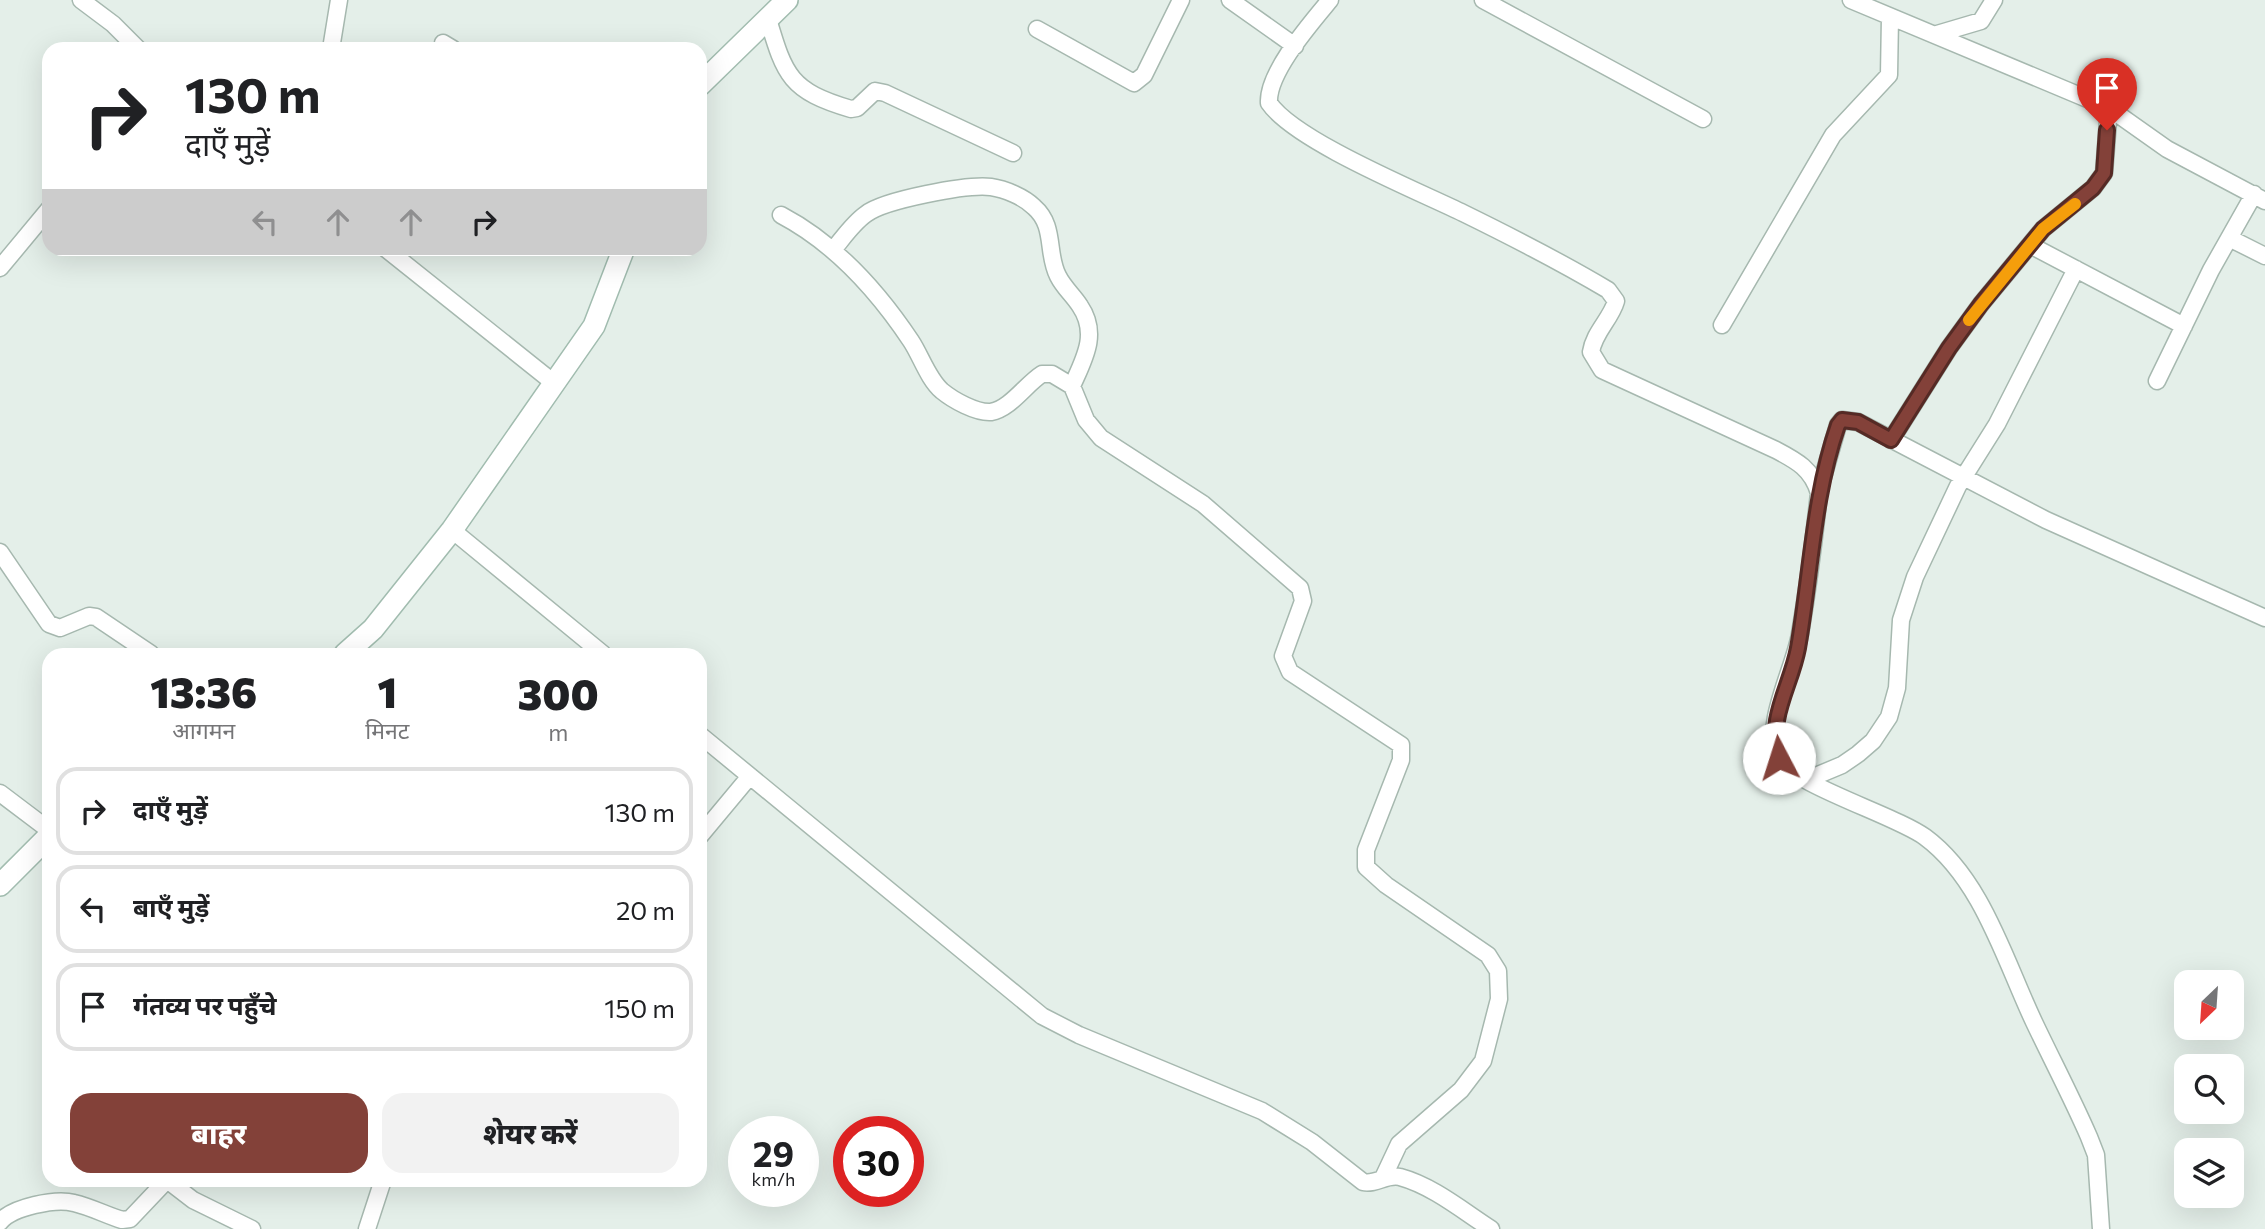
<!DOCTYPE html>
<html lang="hi">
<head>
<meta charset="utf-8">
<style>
	body { margin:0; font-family:Commissioner,"Noto Sans Devanagari",sans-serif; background:#f2f2f2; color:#202124; height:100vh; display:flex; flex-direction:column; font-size:26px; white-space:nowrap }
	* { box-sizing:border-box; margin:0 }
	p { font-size:23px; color:#757577 }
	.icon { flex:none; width:38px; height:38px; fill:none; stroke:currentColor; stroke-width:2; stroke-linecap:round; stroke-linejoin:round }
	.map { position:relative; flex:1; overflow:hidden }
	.side { position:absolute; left:42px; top:648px; width:665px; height:539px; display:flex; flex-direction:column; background:#fff; border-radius:21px; box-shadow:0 7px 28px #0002 }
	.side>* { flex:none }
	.banner { position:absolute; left:42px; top:42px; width:665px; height:214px; border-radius:21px; box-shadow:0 7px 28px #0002; background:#fff; color:#202124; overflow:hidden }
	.needle { width:46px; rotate:205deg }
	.tools { position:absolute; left:2174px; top:970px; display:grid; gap:14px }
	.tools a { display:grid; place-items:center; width:70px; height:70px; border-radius:14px; background:#fff; box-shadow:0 7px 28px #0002; font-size:35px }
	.speed { position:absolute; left:728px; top:1116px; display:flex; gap:14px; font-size:35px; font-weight:700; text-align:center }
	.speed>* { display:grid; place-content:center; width:91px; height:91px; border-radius:50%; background:#fff; box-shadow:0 7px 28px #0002; line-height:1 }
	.speed small { font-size:18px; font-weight:400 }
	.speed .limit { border:10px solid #d22; background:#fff; color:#111 }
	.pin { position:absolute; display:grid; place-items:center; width:60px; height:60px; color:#fff; margin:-72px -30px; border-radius:50% 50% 50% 0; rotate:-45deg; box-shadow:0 0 7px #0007 }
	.pin .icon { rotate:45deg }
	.me { position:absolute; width:77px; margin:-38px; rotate:355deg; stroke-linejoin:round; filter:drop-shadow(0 0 5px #0008) }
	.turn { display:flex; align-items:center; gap:24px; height:147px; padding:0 28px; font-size:32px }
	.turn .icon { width:91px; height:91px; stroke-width:2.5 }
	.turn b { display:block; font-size:49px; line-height:60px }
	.lanes { display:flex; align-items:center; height:66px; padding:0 28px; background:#0003; justify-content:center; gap:35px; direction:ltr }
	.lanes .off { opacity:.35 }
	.eta { display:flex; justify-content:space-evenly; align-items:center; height:119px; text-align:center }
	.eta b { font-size:42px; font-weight:800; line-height:49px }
	.button { display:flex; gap:14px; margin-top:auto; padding:14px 28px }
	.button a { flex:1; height:80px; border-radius:21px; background:#834139; color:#fff; font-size:28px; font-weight:800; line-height:80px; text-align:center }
	.button a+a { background:#f2f2f2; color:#202124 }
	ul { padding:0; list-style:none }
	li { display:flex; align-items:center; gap:21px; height:88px; margin:0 14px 10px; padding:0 14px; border:4px solid #e0e0e0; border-radius:21px }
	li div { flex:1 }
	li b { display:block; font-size:26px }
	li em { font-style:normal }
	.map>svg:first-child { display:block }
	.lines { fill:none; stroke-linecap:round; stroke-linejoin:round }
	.street-casing { stroke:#a6b8af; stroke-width:19 }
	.secondary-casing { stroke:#a1bcaf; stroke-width:24 }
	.street { stroke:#fff; stroke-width:16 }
	.secondary { stroke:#fff; stroke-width:21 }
	.route-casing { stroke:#552a25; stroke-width:18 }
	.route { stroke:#834139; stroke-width:12 }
	.slow { stroke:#f59e0b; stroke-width:12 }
</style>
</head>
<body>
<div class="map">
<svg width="2265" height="1229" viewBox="0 0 2265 1229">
	<rect width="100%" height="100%" fill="#e4efe9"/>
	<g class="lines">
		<defs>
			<path id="street" d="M81,0L113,24L138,49
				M1230,0L1295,46
				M1330,0C1311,23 1267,73 1269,103C1295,141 1418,191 1463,213C1512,237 1561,262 1608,290L1616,301C1611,319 1594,332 1591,352L1602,370L1776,450C1797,461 1812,469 1819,493C1814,540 1808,587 1800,634C1794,669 1763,724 1778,757C1790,784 1895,815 1925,837C1982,879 2005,961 2034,1022C2052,1060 2072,1098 2089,1137L2096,1155L2101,1229
				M1483,0L1703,119
				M1851,0L2109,108L2167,149L2265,201
				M768,19C785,76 790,91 851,109L857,108L875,91L885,93L1013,153
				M1037,29L1134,83L1144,75L1181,0
				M1937,34L1981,21L1994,0
				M443,43L453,49
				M331,49L339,0
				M781,215C836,244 877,290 911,341C921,356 928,379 942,391C953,400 976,413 991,412C1010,409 1026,384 1042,374H1052L1072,386L1086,420L1101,438L1203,504L1300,588L1303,601L1283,656L1290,672L1401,745V760L1366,850V867L1386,885L1488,955L1498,971L1499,999L1483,1061L1461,1090L1399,1144L1383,1178
				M2229,238L2265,256
				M2030,245L2184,326
				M385,248L554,383
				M833,250C843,238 853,223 866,214C884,200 967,184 991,187C1005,189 1024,197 1034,207C1056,226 1046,253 1058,276C1064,288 1073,295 1080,306C1099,334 1084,359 1072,386
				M0,268L49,209
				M1722,325L1833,135L1889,75L1890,17
				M2157,381L2211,270L2254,194
				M1891,440L1949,348L1981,304L2043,229L2093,188L2104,173L2109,108
				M1819,491L1838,425L1842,420L1858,422L2046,520L2265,618
				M452,530L603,654
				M0,552L49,624L60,628L89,616L96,617L151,654
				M700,735L1042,1016L1079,1035L1262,1111L1312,1142L1363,1182C1376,1185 1386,1174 1400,1177C1433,1186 1463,1211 1491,1229
				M1806,780L1842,765L1858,754L1873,741L1889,717L1897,688L1901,620L1915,577L1958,486L1997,424L2076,269
				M0,793L49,830
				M700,836L750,776
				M167,1180L193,1200L252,1229
				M0,1222C12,1207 56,1198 74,1203C91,1207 106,1215 122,1220L130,1219L167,1180
				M367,1229L383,1180"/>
			<path id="secondary" d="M700,85L787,0
				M345,654L373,629L452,530L594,326L624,248
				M0,885L49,836"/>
		</defs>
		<use href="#street" class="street-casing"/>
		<use href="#secondary" class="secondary-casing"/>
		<use href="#street" class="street"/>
		<use href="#secondary" class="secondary"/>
	</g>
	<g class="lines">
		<defs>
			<path id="route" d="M1779,758C1767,718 1791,686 1798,648C1811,574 1813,497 1838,425L1842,420L1858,422L1891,440L1949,348L1981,304L2043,229L2093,188L2104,173L2107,130"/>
		</defs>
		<use href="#route" class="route-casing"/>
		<use href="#route" class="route"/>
		<path class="slow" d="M1969,320L2043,229L2075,204"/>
	</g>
</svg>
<div class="tools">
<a><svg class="needle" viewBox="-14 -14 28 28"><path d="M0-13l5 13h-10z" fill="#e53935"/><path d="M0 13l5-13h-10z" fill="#757577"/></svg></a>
<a><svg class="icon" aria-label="search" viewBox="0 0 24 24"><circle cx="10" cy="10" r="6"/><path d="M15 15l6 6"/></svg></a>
<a><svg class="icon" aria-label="layers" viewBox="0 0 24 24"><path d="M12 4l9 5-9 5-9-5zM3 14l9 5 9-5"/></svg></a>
</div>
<div class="speed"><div>29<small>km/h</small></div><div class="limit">30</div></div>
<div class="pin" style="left:2107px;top:130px;background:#d93025"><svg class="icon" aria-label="arrive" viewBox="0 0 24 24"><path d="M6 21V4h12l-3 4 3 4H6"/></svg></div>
<svg class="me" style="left:1779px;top:758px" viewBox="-20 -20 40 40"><circle r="19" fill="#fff"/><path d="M0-13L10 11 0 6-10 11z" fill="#834139"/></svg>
<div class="banner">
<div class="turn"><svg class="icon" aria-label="right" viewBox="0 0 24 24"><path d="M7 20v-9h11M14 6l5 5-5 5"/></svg><div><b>130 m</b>दाएँ मुड़ें</div></div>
<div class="lanes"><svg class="icon off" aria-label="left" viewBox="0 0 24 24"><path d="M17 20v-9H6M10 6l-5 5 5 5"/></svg><svg class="icon off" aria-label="ahead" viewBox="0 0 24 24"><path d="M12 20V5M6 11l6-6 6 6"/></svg><svg class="icon off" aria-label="ahead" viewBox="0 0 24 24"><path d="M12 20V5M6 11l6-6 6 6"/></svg><svg class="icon" aria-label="right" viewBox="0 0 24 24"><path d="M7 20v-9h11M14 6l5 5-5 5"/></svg></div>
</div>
<section class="side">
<div class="eta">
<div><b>13:36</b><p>आगमन</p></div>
<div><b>1</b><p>मिनट</p></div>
<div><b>300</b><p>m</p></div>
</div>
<ul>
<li><svg class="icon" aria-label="right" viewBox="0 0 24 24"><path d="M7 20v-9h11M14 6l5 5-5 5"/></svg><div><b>दाएँ मुड़ें</b></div><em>130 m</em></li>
<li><svg class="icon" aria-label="left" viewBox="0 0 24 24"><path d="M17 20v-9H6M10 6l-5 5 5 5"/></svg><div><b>बाएँ मुड़ें</b></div><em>20 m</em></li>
<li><svg class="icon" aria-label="arrive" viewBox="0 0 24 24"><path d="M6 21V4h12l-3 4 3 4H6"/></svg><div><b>गंतव्य पर पहुँचे</b></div><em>150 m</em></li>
</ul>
<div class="button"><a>बाहर</a><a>शेयर करें</a></div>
</section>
</div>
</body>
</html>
